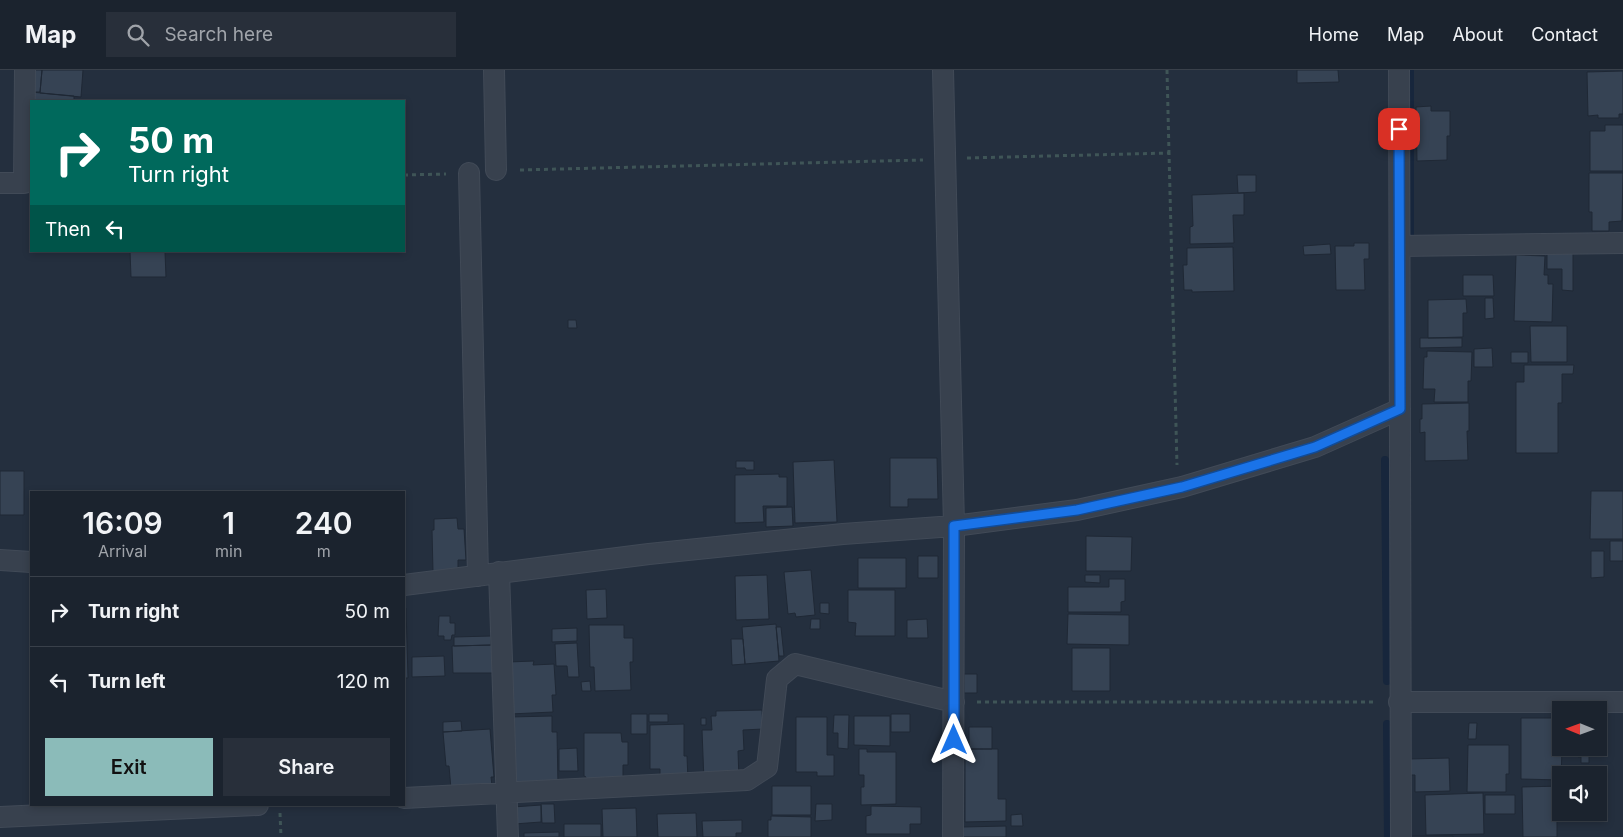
<!DOCTYPE html>
<html lang="en">
<head>
<meta charset="utf-8">
<style>
	body { margin:0; font-family:Inter,sans-serif; background:#282f3a; color:#f1f3f6; height:100vh; display:flex; flex-direction:column; font-size:19px; white-space:nowrap }
	* { box-sizing:border-box; margin:0 }
	p { font-size:16px; color:#a0a4aa }
	.icon { flex:none; width:28px; height:28px; fill:none; stroke:currentColor; stroke-width:2; stroke-linecap:round; stroke-linejoin:round }
	.map { position:relative; flex:1; overflow:hidden }
	.details { position:absolute; left:30px; top:421px; width:375px; height:315px; display:flex; flex-direction:column; background:#1b232e; border-radius:0px; box-shadow:0 2px 8px #0003,0 0 0 1px #39404a }
	.details>* { flex:none }
	.hud { position:absolute; left:30px; top:30px; width:375px; height:152px; border-radius:0px; box-shadow:0 2px 8px #0003,0 0 0 1px #39404a; background:#00695c; color:#fff; overflow:hidden }
	.needle { width:32px; rotate:271deg }
	.controls { position:absolute; left:1552px; top:631px; display:grid; gap:10px }
	.controls a { display:grid; place-items:center; width:55px; height:55px; border-radius:0px; background:#1b232e; box-shadow:0 2px 8px #0003,0 0 0 1px #39404a; font-size:25px }
	.pin { position:absolute; display:grid; place-items:center; width:42px; height:42px; color:#fff; margin:-21px; border-radius:10px; box-shadow:0 2px 8px #0006 }
	.me { position:absolute; width:55px; margin:-28px; rotate:0deg; stroke-linejoin:round; filter:drop-shadow(0 0 4px #0008) }
	.turn { display:flex; align-items:center; gap:18px; height:105px; padding:0 15px; font-size:22px }
	.turn .icon { width:65px; height:65px; stroke-width:2.5 }
	.turn b { display:block; font-size:35px; line-height:42px }
	.then { display:flex; align-items:center; height:48px; padding:0 15px; background:#0003; gap:10px; font-size:19px }
	.eta { display:flex; justify-content:space-evenly; align-items:center; height:85px; text-align:center }
	.eta b { font-size:30px; font-weight:600; line-height:35px }
	.action { display:flex; gap:10px; margin-top:auto; padding:10px 15px }
	.action a { flex:1; height:58px; border-radius:0px; background:#8bbbb9; color:#111; font-size:20px; font-weight:600; line-height:58px; text-align:center }
	.action a+a { background:#282f3a; color:#f1f3f6 }
	ul { padding:0; list-style:none }
	li { display:flex; align-items:center; gap:15px; height:70px; padding:0 15px; border-top:1px solid #39404a }
	li div { flex:1 }
	li b { display:block; font-size:19px }
	li em { font-style:normal }
	header { display:flex; align-items:center; gap:30px; box-sizing:border-box; height:70px; padding:0 25px; background:#1b232e; border-bottom:1px solid #39404a }
	header strong { font-size:24px }
	nav { display:flex; gap:28px; margin-inline-start:auto; font-size:18px }
	.search { width:350px; height:45px; background:#282f3a; display:flex; align-items:center; gap:12px; box-sizing:border-box; padding:0 18px; border-radius:0px; color:#a0a4aa; font-size:19px }
	.map>svg:first-child { display:block }
	.lines { fill:none; stroke-linecap:round; stroke-linejoin:round }
	.stream { stroke:#17263c; stroke-width:8 }
	.building { fill:#364354; stroke:#1f2835 }
	.minor-casing { stroke:#414a57; stroke-width:22 }
	.path { stroke:#3f5557; stroke-width:3; stroke-dasharray:4 4; stroke-linecap:butt }
	.minor { stroke:#38414e; stroke-width:20 }
	.route-casing { stroke:#114b97; stroke-width:12 }
	.route { stroke:#1a73e8; stroke-width:9 }
</style>
</head>
<body>
<header>
<strong>Map</strong>
<div class="search"><svg class="icon" aria-label="search" viewBox="0 0 24 24"><circle cx="10" cy="10" r="6"/><path d="M15 15l6 6"/></svg>Search here</div>
<nav><a>Home</a><a>Map</a><a>About</a><a>Contact</a></nav>
</header>
<div class="map">
<svg width="1623" height="767" viewBox="0 0 1623 767">
	<rect width="100%" height="100%" fill="#242f3e"/>
	<g class="lines">
		<path class="stream" d="M1410,164V0
			M1385,390L1387,611
			M1387,654L1388,767"/>
	</g>
	<path class="building" d="M31,0H42L40,22H30Z
		M42,0H83L81,27L40,23Z
		M1297,0H1338L1339,12L1297,13Z
		M1623,1V44H1619V48H1598V45L1588,46L1587,2Z
		M30,22L74,26V31H31Z
		M1431,36V41H1450V66H1447V90L1417,91L1416,37Z
		M1605,55H1623V101H1590V61H1605Z
		M1589,103H1623L1622,151L1609,152V161H1592V142H1589Z
		M1237,105H1256V122L1238,123Z
		M1244,123V145H1233L1234,173L1190,174V157L1193,156L1192,125Z
		M1354,173H1369V189H1364L1365,220H1336L1335,176H1354Z
		M1330,174L1331,184L1304,185L1303,176Z
		M1233,177L1234,221L1192,222V220H1184L1183,195H1187V178Z
		M130,181H172L165,182L166,207H131Z
		M1547,183H1573V221L1562,220V199H1547Z
		M1516,185L1545,186L1544,205H1548V214H1553L1552,252L1514,251Z
		M1463,205H1493L1494,226H1463Z
		M1485,228H1493L1494,248L1485,249Z
		M1466,229L1467,243H1463V267L1428,268V230Z
		M568,250H576L577,258H568Z
		M1530,256H1567V292H1531Z
		M1420,268H1462V277L1420,278Z
		M1492,278L1493,297H1474V279Z
		M1427,281L1472,282L1471,311H1468V332H1434L1435,319H1423L1424,287H1427Z
		M1511,282H1528V293H1511Z
		M1524,295H1574L1573,304H1562V333H1558V383H1516V312H1524Z
		M1469,333V361H1467L1468,390L1425,391V362L1420,363V349H1422V334Z
		M890,388H937L938,429H908V437H890Z
		M834,390L837,452L795,453L793,392Z
		M736,391H754V400H746L745,398H736Z
		M0,401H24V445H0Z
		M779,404V407H787V436H763L764,452L735,453V405Z
		M1591,421H1623V469H1590Z
		M792,437L793,456L766,457V438Z
		M457,448L458,459H464L466,490H458V498L433,502L432,460H434V449Z
		M1086,466L1132,467L1131,501H1086Z
		M1610,471H1623V491H1610Z
		M1591,481H1604V507L1591,508Z
		M918,486H938V508H918Z
		M858,488H906V518H858Z
		M811,500L815,545L796,547L795,543L788,544L784,502Z
		M767,505L769,549L736,550L735,506Z
		M1085,505H1100V513L1085,512Z
		M1109,509H1125V531L1121,532V542H1068V517H1109Z
		M606,519L607,548L587,549L586,520Z
		M848,520H895V566H855L856,553L848,552Z
		M820,533H829V544L820,543Z
		M404,538H406L408,608H404Z
		M1068,544L1129,545V575L1067,574Z
		M439,546H450V553H455V565H452L451,570H444V566H438Z
		M811,549H820V559H810Z
		M927,549L928,568H907V550Z
		M776,554L779,591L745,594L742,557Z
		M589,555H624V568H633V592H630L631,620L595,621L594,597H590Z
		M776,557H781L784,586H779Z
		M577,558V571L552,572V559Z
		M491,566V575L454,576V567Z
		M731,569H743L745,594L732,595Z
		M577,573L579,607H568L567,596H556L555,574Z
		M493,575V603H453L452,576Z
		M1072,578H1110V621H1072Z
		M444,586L445,606L412,607V587Z
		M534,591L533,595L554,594L556,625H552L553,642L510,644L508,592Z
		M964,604H977V623H964Z
		M590,611L591,621H582L581,612Z
		M762,640L763,659L743,660L744,680L738,681L739,709L704,711L702,660H712L711,646H716V641Z
		M631,644H647V664H631Z
		M649,644H668V652H649Z
		M891,644H910V662H891Z
		M834,645H849L848,679L838,678V663H833Z
		M552,646V662H557L558,714L512,715L510,647Z
		M854,646H890V676L854,675Z
		M796,647H827V685H834V706H817V702H796Z
		M701,648H706V655H701Z
		M1521,648H1561V678H1567H1562L1561,710L1521,709Z
		M461,651L462,661L443,662V652Z
		M1469,653H1477L1476,669H1468Z
		M684,654V686H687L688,710H660V699H650V655Z
		M969,657H992V679H969Z
		M490,659L494,707H491L492,716L451,719L449,696H446L443,662Z
		M584,663H621L622,672H628V695H623V711H586V707L584,706Z
		M1468,675H1509V704H1506V722H1467Z
		M577,678L578,701H559V679Z
		M1578,678H1589V693H1581V687H1578Z
		M859,679H867V682H896V734L861,735V717H864V705H859Z
		M965,679H998V729H1006V751L965,752Z
		M1449,688L1450,721L1415,722V705H1410L1409,689Z
		M772,716H811V745H772Z
		M1561,716V739H1557V767H1523L1522,717Z
		M1483,723L1484,764L1426,765L1425,725Z
		M1485,725H1515V744H1485Z
		M541,734H554L555,753H542Z
		M816,734H832V750L815,751Z
		M541,735V752L514,754L513,737Z
		M871,736L921,737V754H910V764H866V746L871,745Z
		M636,738L637,767H603L602,739Z
		M696,743L697,767H658L657,744Z
		M1022,744L1023,756H1011V745Z
		M771,746L811,747V767H768V750H771Z
		M742,750V763H736V767H703L702,751Z
		M564,754H601V767H564Z
		M1006,756V767H963V757Z
		M559,762V767H524V763Z
		M1409,766H1453V767H1409Z"/>
	<g class="lines">
		<defs>
			<path id="minor" d="M494,0L496,100
				M943,0L954,456L953,767
				M1399,0L1401,767
				M469,103L478,506
				M0,113H24L25,0
				M1400,176L1623,173
				M0,490L31,492
				M499,502L508,767
				M404,515L649,484L843,464L954,456L1077,440L1182,417L1315,377L1400,339
				M1399,632H1623
				M404,728L747,710L767,697L777,609L795,594L954,632
				M0,747L258,735"/>
		</defs>
		<use href="#minor" class="minor-casing"/>
		<path class="path" d="M1167,0L1169,83
			M967,88L1169,83L1177,395
			M520,100L923,90
			M404,105L446,104
			M977,632H1376
			M280,743L281,767"/>
		<use href="#minor" class="minor"/>
	</g>
	<g class="lines">
		<defs>
			<path id="route" d="M954,670V456L1077,440L1182,417L1315,377L1400,339L1399,59"/>
		</defs>
		<use href="#route" class="route-casing"/>
		<use href="#route" class="route"/>
	</g>
</svg>
<div class="controls">
<a><svg class="needle" viewBox="-14 -14 28 28"><path d="M0-13l5 13h-10z" fill="#e53935"/><path d="M0 13l5-13h-10z" fill="#a0a4aa"/></svg></a>
<a><svg class="icon" aria-label="sound" viewBox="0 0 24 24"><path d="M4 9h4l5-4v14l-5-4H4zM17 9q2 3 0 6"/></svg></a>
</div>
<div class="pin" style="left:1399px;top:59px;background:#d93025"><svg class="icon" aria-label="arrive" viewBox="0 0 24 24"><path d="M6 21V4h12l-3 4 3 4H6"/></svg></div>
<svg class="me" style="left:954px;top:670px" viewBox="-20 -20 40 40"><path d="M0-17L14 15 0 8-14 15z" fill="#1a73e8" stroke="#fff" stroke-width="4"/></svg>
<div class="hud">
<div class="turn"><svg class="icon" aria-label="right" viewBox="0 0 24 24"><path d="M7 20v-9h11M14 6l5 5-5 5"/></svg><div><b>50 m</b>Turn right</div></div>
<div class="then">Then<svg class="icon" aria-label="left" viewBox="0 0 24 24"><path d="M17 20v-9H6M10 6l-5 5 5 5"/></svg></div>
</div>
<section class="details">
<div class="eta">
<div><b>16:09</b><p>Arrival</p></div>
<div><b>1</b><p>min</p></div>
<div><b>240</b><p>m</p></div>
</div>
<ul>
<li><svg class="icon" aria-label="right" viewBox="0 0 24 24"><path d="M7 20v-9h11M14 6l5 5-5 5"/></svg><div><b>Turn right</b></div><em>50 m</em></li>
<li><svg class="icon" aria-label="left" viewBox="0 0 24 24"><path d="M17 20v-9H6M10 6l-5 5 5 5"/></svg><div><b>Turn left</b></div><em>120 m</em></li>
</ul>
<div class="action"><a>Exit</a><a>Share</a></div>
</section>
</div>
</body>
</html>
